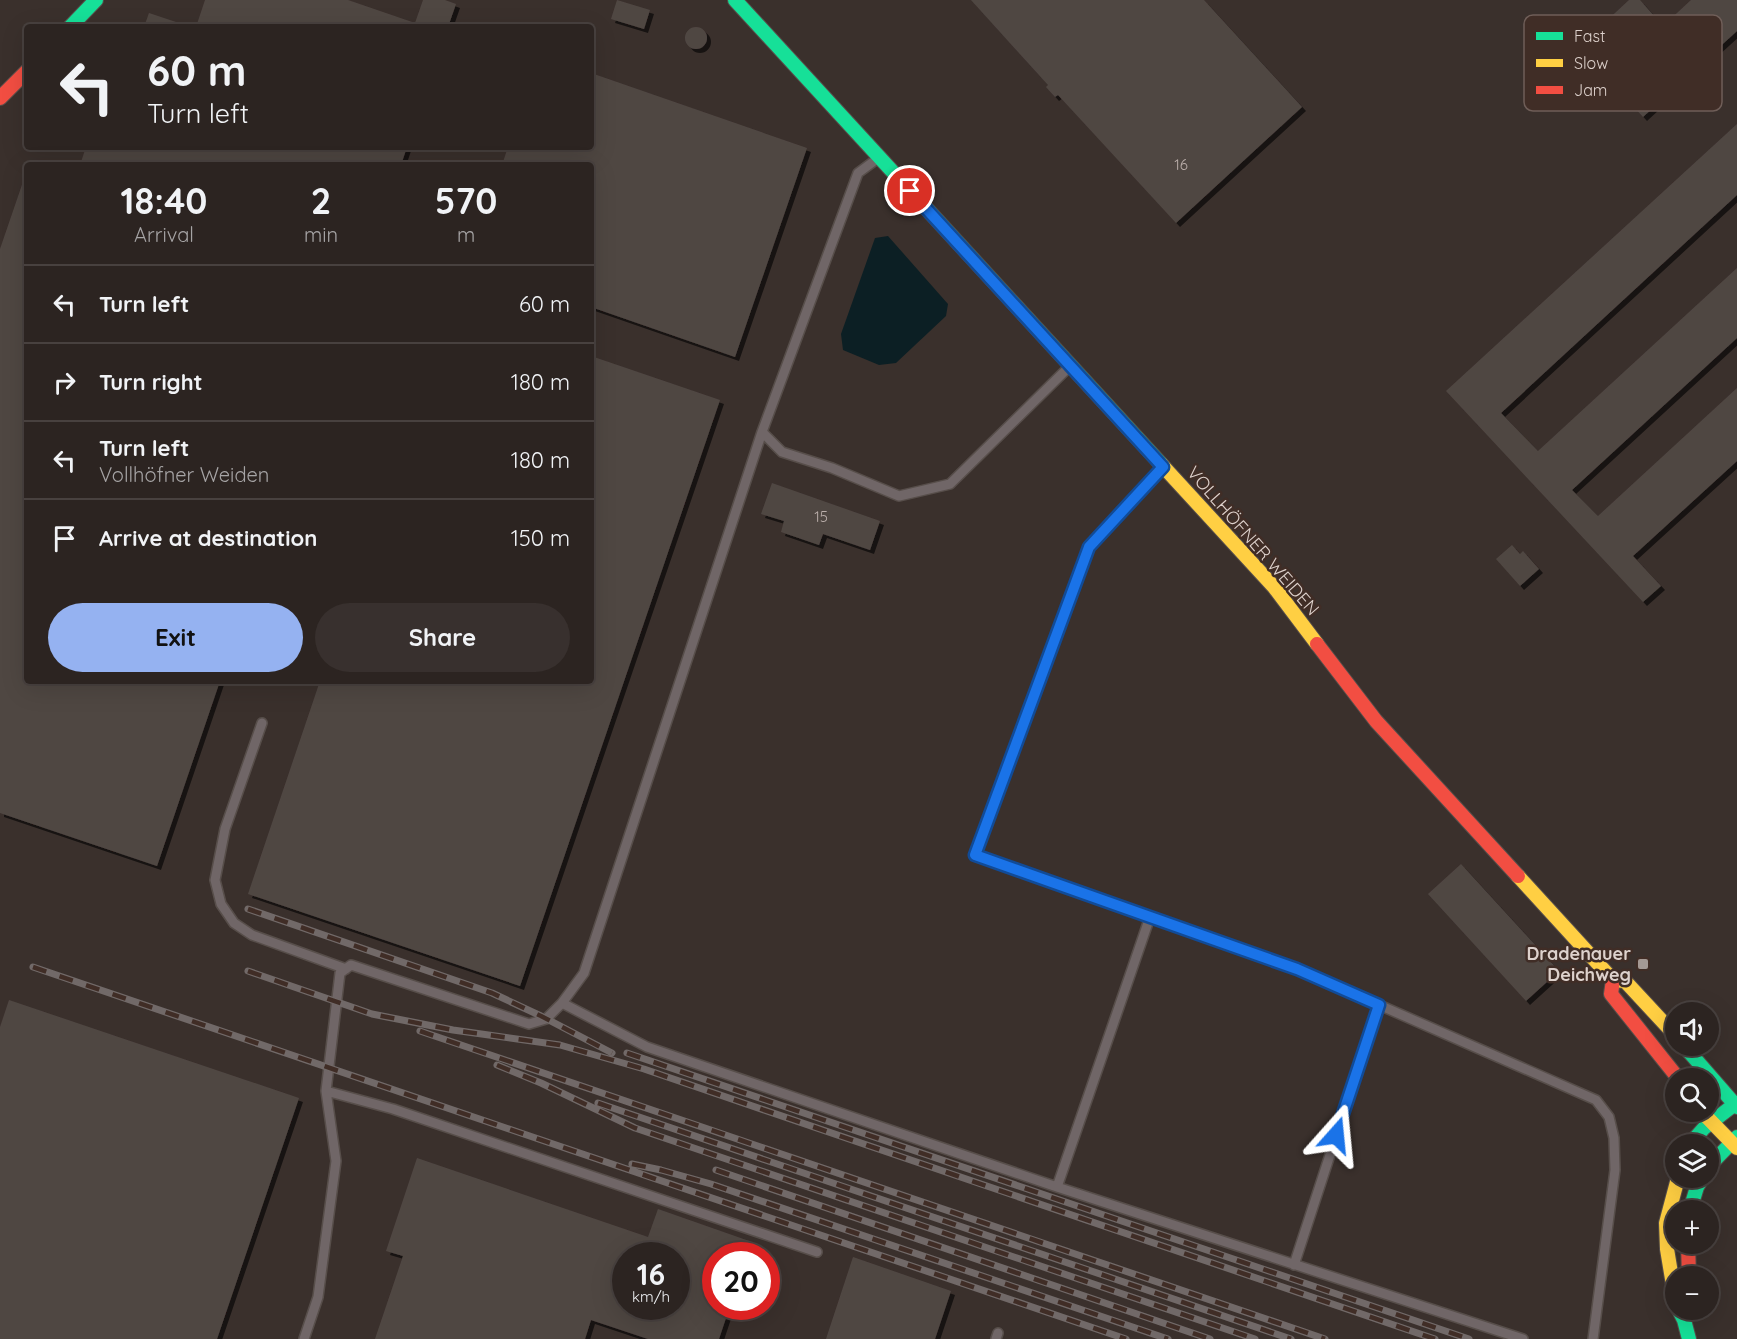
<!DOCTYPE html>
<html lang="en">
<head>
<meta charset="utf-8">
<style>
	body { margin:0; font-family:Quicksand,sans-serif; background:#38302e; color:#f1f3f6; height:100vh; display:flex; flex-direction:column; font-size:22px; white-space:nowrap }
	* { box-sizing:border-box; margin:0 }
	p { font-size:20px; color:#a6a4a5 }
	.icon { flex:none; width:33px; height:33px; fill:none; stroke:currentColor; stroke-width:2; stroke-linecap:round; stroke-linejoin:round }
	.map { position:relative; flex:1; overflow:hidden }
	.panel { position:absolute; left:24px; top:162px; width:570px; height:522px; display:flex; flex-direction:column; background:#2c2421; border-radius:6px; box-shadow:0 6px 24px #0002,0 0 0 2px #48413f }
	.panel>* { flex:none }
	.banner { position:absolute; left:24px; top:24px; width:570px; height:126px; border-radius:6px; box-shadow:0 6px 24px #0002,0 0 0 2px #48413f; background:#2c2421; color:#f1f3f6; overflow:hidden }
	.tools { position:absolute; left:1665px; top:1002px; display:grid; gap:12px }
	.tools a { display:grid; place-items:center; width:54px; height:54px; border-radius:50%; background:#2c2421; box-shadow:0 6px 24px #0002,0 0 0 2px #48413f; font-size:30px }
	.speed { position:absolute; left:612px; top:1242px; display:flex; gap:12px; font-size:30px; font-weight:700; text-align:center }
	.speed>* { display:grid; place-content:center; width:78px; height:78px; border-radius:50%; background:#2c2421; box-shadow:0 6px 24px #0002,0 0 0 2px #48413f; line-height:1 }
	.speed small { font-size:15px; font-weight:400 }
	.speed .limit { border:9px solid #d22; background:#fff; color:#111 }
	.pin { position:absolute; display:grid; place-items:center; width:51px; height:51px; color:#fff; margin:-26px; border:3px solid #fff; border-radius:50%; box-shadow:0 2px 6px #0007 }
	.me { position:absolute; width:66px; margin:-33px; rotate:18deg; stroke-linejoin:round; filter:drop-shadow(0 0 4px #0008) }
	.turn { display:flex; align-items:center; gap:21px; height:126px; padding:0 24px; font-size:27px }
	.turn .icon { width:78px; height:78px; stroke-width:2.5 }
	.turn b { display:block; font-size:42px; line-height:51px }
	.eta { display:flex; justify-content:space-evenly; align-items:center; height:102px; text-align:center }
	.eta b { font-size:36px; font-weight:700; line-height:42px }
	.cta { display:flex; gap:12px; margin-top:auto; padding:12px 24px }
	.cta a { flex:1; height:69px; border-radius:36px; background:#95b2f1; color:#111; font-size:24px; font-weight:700; line-height:69px; text-align:center }
	.cta a+a { background:#38302e; color:#f1f3f6 }
	ul { padding:0; list-style:none }
	li { display:flex; align-items:center; gap:18px; height:78px; padding:0 24px; border-top:2px solid #48413f }
	li div { flex:1 }
	li b { display:block; font-size:22px }
	li em { font-style:normal }
	.map>svg:first-child { display:block }
	.water { fill:#0c1f24 }
	.building { fill:#504743; fill-rule:evenodd; filter:url(#shadow) }
	.lines { fill:none; stroke-linecap:round; stroke-linejoin:round }
	.lane-casing { stroke:#574e4a; stroke-width:12 }
	.fast-casing { stroke:#574e4a; stroke-width:16 }
	.slow-casing { stroke:#574e4a; stroke-width:16 }
	.jam-casing { stroke:#574e4a; stroke-width:16 }
	.lane { stroke:#706667; stroke-width:9 }
	.fast { stroke:#16e098; stroke-width:14 }
	.slow { stroke:#ffcf43; stroke-width:14 }
	.jam { stroke:#f24e42; stroke-width:14 }
	.rail-casing { stroke:#716968; stroke-width:7 }
	.rail { stroke:#402d26; stroke-width:4.5; stroke-dasharray:14; stroke-linecap:butt }
	.route-casing { stroke:#114b97; stroke-width:15 }
	.route { stroke:#1a73e8; stroke-width:10 }
	.poi-dot { fill:#a49994; stroke:#402d26; stroke-width:2 }
	.labels { text-anchor:middle; stroke-width:5; stroke-linejoin:round; paint-order:stroke }
	.number-label { font-size:15px; fill:#baaeaa }
	.street-label { font-size:18px; fill:#ddd1cc; stroke:#402d26 }
	.poi-label { font-size:18px; font-weight:bold; fill:#ddd1cc; stroke:#402d26; text-anchor:end }
	.key { fill:#402d26; stroke:#6f5e58; stroke-width:1.5 }
	.key-label { font-size:16px; fill:#ddd1cc }
</style>
</head>
<body>
<div class="map">
<svg width="1737" height="1339" viewBox="0 0 1737 1339">
	<defs>
		<filter id="shadow"><feDropShadow dx="4" dy="4" stdDeviation="0" flood-color="#0009"/></filter>
	</defs>
	<rect width="100%" height="100%" fill="#3a302c"/>
	<path class="water" d="M888,236L948,304L946,316L896,363L879,365L843,350L841,334L875,238Z"/>
	<path class="building" d="M205,0H348L415,23L423,0H445L456,4L448,27H196Z
		M617,0L650,10L644,29L611,19Z
		M971,0H1204L1302,107L1176,223L1058,95L1055,97L1046,87L1048,85Z
		M1629,0H1640L1663,26L1691,0H1737V31L1643,117L1607,77L1629,57L1601,26Z
		M149,13L185,25L184,27H144Z
		M685 38a11 11 0 1 1 22 0a11 11 0 1 1-22 0Z
		M591,73L807,148L735,357L591,307V165H502L508,147H591Z
		M1737,124V195L1501,413L1538,451L1737,268V338L1572,490L1598,516L1737,388V461L1633,556L1661,586L1643,602L1446,391Z
		M86,147H407L401,165H80Z
		M25,176H27V681H220L157,866L0,813V249Z
		M591,356L720,400L520,986L248,894L320,681H591Z
		M772,483L880,521L870,550L823,534L819,545L781,532L784,521L761,514Z
		M1512,545L1520,554L1523,551L1539,569L1520,586L1496,559Z
		M1461,864L1559,971L1526,1001L1428,894Z
		M9,1000L299,1098L217,1339H0V1027Z
		M417,1158L648,1237L658,1209L752,1242L748,1256H716V1306H730L719,1339H648L591,1320L585,1339H375L403,1256L386,1251ZM626,1256H676V1306H626Z
		M853,1257L951,1291L935,1339H826Z"/>
	<g class="lines">
		<defs>
			<path id="lane" d="M877,159L858,173L762,432L782,452L832,468L899,496L950,484L1069,367
				M1161,469L1089,547L975,855L1297,969L1596,1100L1609,1117L1614,1138L1615,1170L1593,1339
				M262,723L225,829L215,880L221,904L234,923L252,935L346,969
				M562,1003L647,1047L1057,1187L1150,917
				M326,1091L393,1109L817,1252
				M1057,1187L1523,1339
				M1294,1265L1379,1005
				M304,1339L318,1297L336,1161L326,1091L340,973L351,965L529,1024L546,1019L562,1003L584,973L762,432
				M996,1339L998,1333"/>
			<path id="fast" d="M735,0L1161,464
				M70,27L96,0
				M1684,1046L1737,1107
				M1690,1144L1704,1128L1735,1104
				M1708,1167L1737,1137
				M1690,1210L1697,1187L1702,1178
				M1679,1310L1684,1320L1689,1339"/>
			<path id="slow" d="M1161,464L1274,587L1317,644
				M1518,876L1613,980L1625,981L1676,1036
				M1702,1112L1737,1148
				M1676,1303L1667,1249L1666,1223L1678,1178"/>
			<path id="jam" d="M0,98L27,71
				M1317,644L1376,721L1518,876
				M1613,980L1611,994L1678,1078
				M1688,1244L1689,1276"/>
		</defs>
		<use href="#lane" class="lane-casing"/>
		<use href="#fast" class="fast-casing"/>
		<use href="#slow" class="slow-casing"/>
		<use href="#jam" class="jam-casing"/>
		<use href="#lane" class="lane"/>
		<use href="#fast" class="fast"/>
		<use href="#slow" class="slow"/>
		<use href="#jam" class="jam"/>
		<defs>
			<path id="rail" d="M248,909L492,993L541,1016L612,1053
				M33,967L1126,1339
				M248,971L372,1014L453,1030L560,1045L644,1069L1435,1339
				M420,1031L1325,1339
				M627,1053L1469,1339
				M497,1065L541,1083L635,1128L1255,1339
				M598,1103L1291,1339
				M632,1164L661,1170L711,1184L1168,1339
				M716,1170L1210,1339"/>
		</defs>
		<use href="#rail" class="rail-casing"/>
		<use href="#rail" class="rail"/>
	</g>
	<g class="lines">
		<defs>
			<path id="route" d="M910,191L1163,467L1089,547L975,855L1297,969L1379,1005L1336,1135"/>
		</defs>
		<use href="#route" class="route-casing"/>
		<use href="#route" class="route"/>
	</g>
	<rect class="poi-dot" x="1637" y="958" width="12" height="12" rx="3"/>
	<g class="labels">
		<g class="number-label">
			<text x="1181" y="170">16</text>
			<text x="821" y="522">15</text>
		</g>
		<g class="street-label">
			<text transform="translate(1253 541) rotate(49)" y="6">VOLLHÖFNER WEIDEN</text>
		</g>
		<g class="poi-label">
			<text x="1631" y="960">Dradenauer<tspan x="1631" dy="21">Deichweg</tspan></text>
		</g>
	</g>
	<rect x="1524" y="15" width="198" height="96" rx="9" class="key"/>
	<rect x="1536" y="32" width="27" height="8" fill="#16e098"/>
	<rect x="1536" y="59" width="27" height="8" fill="#ffcf43"/>
	<rect x="1536" y="86" width="27" height="8" fill="#f24e42"/>
	<g class="key-label">
		<text x="1574" y="42">Fast</text>
		<text x="1574" y="69">Slow</text>
		<text x="1574" y="96">Jam</text>
	</g>
</svg>
<div class="tools">
<a><svg class="icon" aria-label="sound" viewBox="0 0 24 24"><path d="M4 9h4l5-4v14l-5-4H4zM17 9q2 3 0 6"/></svg></a>
<a><svg class="icon" aria-label="search" viewBox="0 0 24 24"><circle cx="10" cy="10" r="6"/><path d="M15 15l6 6"/></svg></a>
<a><svg class="icon" aria-label="layers" viewBox="0 0 24 24"><path d="M12 4l9 5-9 5-9-5zM3 14l9 5 9-5"/></svg></a>
<a>+</a>
<a>−</a>
</div>
<div class="speed"><div>16<small>km/h</small></div><div class="limit">20</div></div>
<div class="pin" style="left:910px;top:191px;background:#d93025"><svg class="icon" aria-label="arrive" viewBox="0 0 24 24"><path d="M6 21V4h12l-3 4 3 4H6"/></svg></div>
<svg class="me" style="left:1336px;top:1135px" viewBox="-20 -20 40 40"><path d="M0-17L14 15 0 8-14 15z" fill="#1a73e8" stroke="#fff" stroke-width="4"/></svg>
<div class="banner">
<div class="turn"><svg class="icon" aria-label="left" viewBox="0 0 24 24"><path d="M17 20v-9H6M10 6l-5 5 5 5"/></svg><div><b>60 m</b>Turn left</div></div>
</div>
<section class="panel">
<div class="eta">
<div><b>18:40</b><p>Arrival</p></div>
<div><b>2</b><p>min</p></div>
<div><b>570</b><p>m</p></div>
</div>
<ul>
<li><svg class="icon" aria-label="left" viewBox="0 0 24 24"><path d="M17 20v-9H6M10 6l-5 5 5 5"/></svg><div><b>Turn left</b></div><em>60 m</em></li>
<li><svg class="icon" aria-label="right" viewBox="0 0 24 24"><path d="M7 20v-9h11M14 6l5 5-5 5"/></svg><div><b>Turn right</b></div><em>180 m</em></li>
<li><svg class="icon" aria-label="left" viewBox="0 0 24 24"><path d="M17 20v-9H6M10 6l-5 5 5 5"/></svg><div><b>Turn left</b><p>Vollhöfner Weiden</p></div><em>180 m</em></li>
<li><svg class="icon" aria-label="arrive" viewBox="0 0 24 24"><path d="M6 21V4h12l-3 4 3 4H6"/></svg><div><b>Arrive at destination</b></div><em>150 m</em></li>
</ul>
<div class="cta"><a>Exit</a><a>Share</a></div>
</section>
</div>
</body>
</html>
